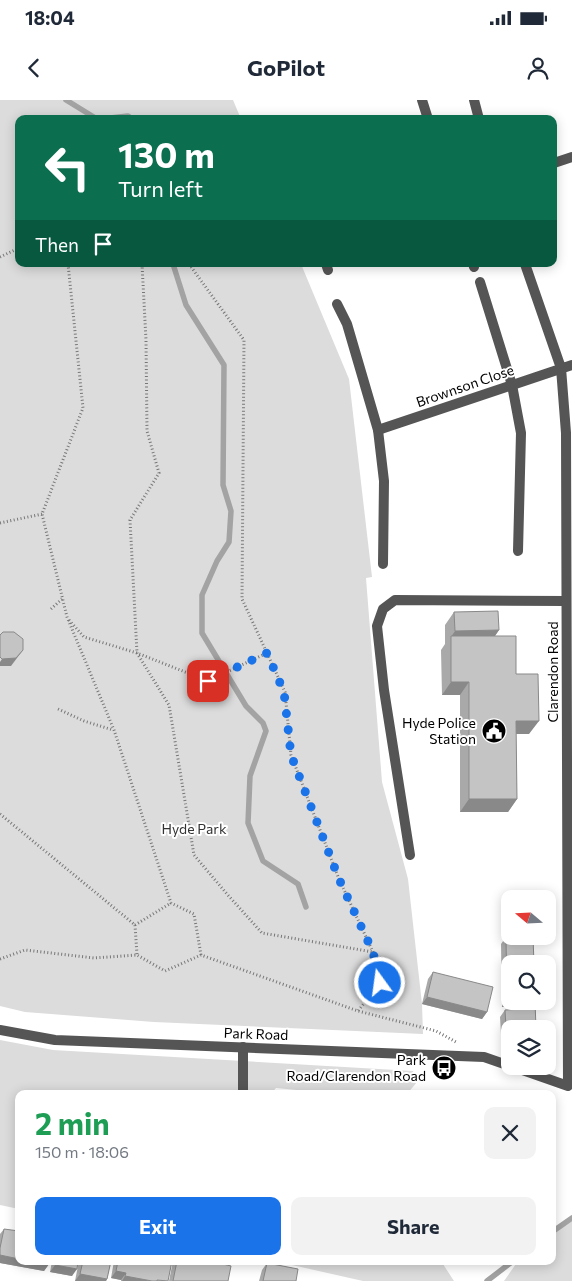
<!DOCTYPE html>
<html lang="en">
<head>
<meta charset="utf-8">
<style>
	body { margin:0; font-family:Commissioner,sans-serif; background:#f2f2f3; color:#1f2937; height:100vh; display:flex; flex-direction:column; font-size:19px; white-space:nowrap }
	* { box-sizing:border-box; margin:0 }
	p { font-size:16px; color:#747a83 }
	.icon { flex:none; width:28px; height:28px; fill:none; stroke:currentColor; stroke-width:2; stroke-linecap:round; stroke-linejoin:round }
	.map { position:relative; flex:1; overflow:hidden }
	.side { position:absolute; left:15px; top:990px; width:541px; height:175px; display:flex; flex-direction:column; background:#fff; border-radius:10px; box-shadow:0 2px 12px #0003 }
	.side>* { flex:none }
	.banner { position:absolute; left:15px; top:15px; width:542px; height:152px; border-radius:10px; box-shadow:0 2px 12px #0003; background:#0b6e4f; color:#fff; overflow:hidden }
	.needle { width:32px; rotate:289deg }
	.tools { position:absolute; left:501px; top:790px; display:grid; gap:10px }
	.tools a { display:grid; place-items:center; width:55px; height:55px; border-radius:10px; background:#fff; box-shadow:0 2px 12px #0003; font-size:25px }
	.pin { position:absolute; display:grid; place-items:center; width:42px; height:42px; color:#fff; margin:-21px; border-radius:10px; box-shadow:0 2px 8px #0006 }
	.me { position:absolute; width:55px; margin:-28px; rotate:346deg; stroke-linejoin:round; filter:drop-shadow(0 0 4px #0008) }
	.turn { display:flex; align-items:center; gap:18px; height:105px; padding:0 20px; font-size:22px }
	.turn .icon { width:65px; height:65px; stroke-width:2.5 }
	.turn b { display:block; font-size:35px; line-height:42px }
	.then { display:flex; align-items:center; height:48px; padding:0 20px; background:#0003; gap:10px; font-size:19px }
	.round { display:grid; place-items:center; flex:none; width:52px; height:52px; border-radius:10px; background:#f2f2f3 }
	.summary { display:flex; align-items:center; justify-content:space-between; height:85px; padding:0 20px }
	h1 { font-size:30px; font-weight:700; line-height:38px; color:#1e9e55 }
	.primary-button { display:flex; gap:10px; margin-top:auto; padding:10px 20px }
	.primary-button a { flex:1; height:58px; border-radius:10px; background:#1a73e8; color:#fff; font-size:20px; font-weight:700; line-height:58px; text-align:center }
	.primary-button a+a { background:#f2f2f3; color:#1f2937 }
	.status { display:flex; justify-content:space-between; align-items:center; height:35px; padding:0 25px; background:#fff; direction:ltr }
	.status svg { height:14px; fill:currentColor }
	header { display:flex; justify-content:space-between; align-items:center; height:65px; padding:0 20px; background:#fff; font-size:22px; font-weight:700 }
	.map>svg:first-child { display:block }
	.green { fill:#dcdcdc }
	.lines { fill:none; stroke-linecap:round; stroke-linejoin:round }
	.stream { stroke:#a3a3a3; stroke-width:5.5 }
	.path { stroke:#777; stroke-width:3; stroke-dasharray:1 2.5; stroke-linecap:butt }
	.service { stroke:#555; stroke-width:10 }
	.minor { stroke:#555; stroke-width:10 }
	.wall { fill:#a9a9a9 }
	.shaded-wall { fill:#898989 }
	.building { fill:#c4c4c4; stroke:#898989 }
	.route { stroke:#1a73e8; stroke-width:9; stroke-dasharray:0 16.2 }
	.labels { text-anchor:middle; stroke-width:4; stroke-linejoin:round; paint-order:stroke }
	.street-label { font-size:14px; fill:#000; stroke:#fff }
	.poi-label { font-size:14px; fill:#000; stroke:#fff; text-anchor:end }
	.park-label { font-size:14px; fill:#333; stroke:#fff }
</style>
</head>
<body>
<div class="status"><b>18:04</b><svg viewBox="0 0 49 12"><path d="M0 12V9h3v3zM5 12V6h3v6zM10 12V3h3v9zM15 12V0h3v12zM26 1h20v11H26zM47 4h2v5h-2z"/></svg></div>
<header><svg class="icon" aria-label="back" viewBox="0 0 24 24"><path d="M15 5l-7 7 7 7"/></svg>GoPilot<svg class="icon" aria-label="person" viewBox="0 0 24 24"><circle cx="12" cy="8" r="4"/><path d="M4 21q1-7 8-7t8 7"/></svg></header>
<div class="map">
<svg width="572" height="1181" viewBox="0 0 572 1181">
	<rect width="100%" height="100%" fill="#fff"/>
	<path class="green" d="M0,0H233L241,19H19V164H301L349,279L372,477L366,478L382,682L408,779L422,904L423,934L154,922L25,912L0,906Z
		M0,940L53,950L413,971L417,982L407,994H338L276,988L271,994H19V1109L0,1105Z
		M572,1116V1181H504L518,1161H552L553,1131Z
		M294,1161H441L454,1181H363L292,1165Z"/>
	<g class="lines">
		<path class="stream" d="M66,0L97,19
			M101,19L128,16L132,19
			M173,164L186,205L224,265L223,385L231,411L229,442L217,461L202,495V533L246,606L263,623L266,631L250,676L248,723L263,761L298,784L306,807
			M552,1132L572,1118
			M487,1181L513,1161"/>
		<path class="path" d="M0,157L19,148
			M68,164L83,308L42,414L67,517L114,630L171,803L194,814L201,855
			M142,164L146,240L147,331L159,373L130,420L137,553L169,605L194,755L227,794L262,833L373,852
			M189,164L244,240L242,499L285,592L291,655L339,779L373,852L380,883L358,911
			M0,423L42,414
			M51,509L62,499
			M69,520L84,537L137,553L208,581L267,553
			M58,609L84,621L113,630
			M0,714L135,825L137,855
			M135,825L171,803
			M0,859L25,850L94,858L137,855L165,871L201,855L358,911L436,931L456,942"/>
		<path class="service" d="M422,0L428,19
			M326,164L328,170
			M473,164L474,167
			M480,182L512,285L521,333L518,451
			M337,204L347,224L378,330L384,381L383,464
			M410,755L384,590L377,526L383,509L395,500L566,501
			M243,994V947"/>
		<path class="minor" d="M474,0L479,19
			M554,63L572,57
			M525,164L561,268L566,333L568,986
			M378,330L572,265
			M0,930L55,940L484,957L510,966
			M511,966L568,986"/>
	</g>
	<path class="wall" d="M454,512L499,530L495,536L516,574L529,634H516L517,699L508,712H460V595H442L441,550L445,544V525Z
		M506,794L510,836L502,837V802Z
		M506,837L510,901H535L501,934L500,917L505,910L517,909V906L502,907L501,844Z
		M433,872L487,912L482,919L422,904L428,879Z
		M4,1129L49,1164L44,1171L0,1163V1134Z
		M52,1161H78L72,1176L50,1172Z
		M79,1161H111L107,1179L106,1181H75Z
		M114,1161H172L168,1181H121V1180L111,1178Z
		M173,1161H223V1164L228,1181H169Z
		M267,1163L296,1181H259L262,1170Z"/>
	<path class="shaded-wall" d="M499,530L490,543L451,537L455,531Z
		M23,550L11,566H0V562L2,559Z
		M451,582H469L460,595H442Z
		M516,621H539L529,634H507Z
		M469,699H517L508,712H460Z
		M507,830H510V836H527L502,837Z
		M427,897L487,912L482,919L422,904Z
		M507,900H510V901H521L517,906L502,907Z
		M506,927L510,929V938L501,934Z
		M0,1155L19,1159V1161H33L49,1164L44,1171L0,1163Z
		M55,1165L77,1169L72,1176L50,1172Z
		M116,1171L126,1173L121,1180L111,1178Z
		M80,1174L107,1179L106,1181H75Z
		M125,1176L152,1181H122Z"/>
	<path class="building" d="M498,511L499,530L455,531L454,512Z
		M3,532H14L23,539V550L16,558L2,559L0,557V535Z
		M451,536H516V574H538L539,621H516L517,699H469V582H451Z
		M506,794H532V799H510V830H507Z
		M506,837H533L534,864H510V900H507Z
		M433,872L493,887L487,912L427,897Z
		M522,901H535L536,929H511L506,927L505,910L523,909Z
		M4,1129L19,1131V1159L0,1155V1148Z
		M33,1161H50L49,1164Z
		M55,1161H78L77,1169L55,1165Z
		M83,1161H111L107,1179L80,1174Z
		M118,1161H172L168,1181L157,1180V1181H152L125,1176L126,1173L116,1171Z
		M177,1161H223V1164L231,1166L228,1181H173Z
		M267,1163L298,1169L296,1181H263Z"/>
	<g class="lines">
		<path class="route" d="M208,581L267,553L284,592L291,655L339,779L373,852L380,883"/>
	</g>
	<defs>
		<symbol id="civic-disc" viewBox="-11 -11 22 22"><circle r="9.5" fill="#000" stroke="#fff"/><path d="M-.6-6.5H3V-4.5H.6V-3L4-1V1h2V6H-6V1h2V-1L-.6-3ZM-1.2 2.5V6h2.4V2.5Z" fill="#fff"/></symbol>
		<symbol id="bus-disc" viewBox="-11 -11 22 22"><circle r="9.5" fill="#000" stroke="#fff"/><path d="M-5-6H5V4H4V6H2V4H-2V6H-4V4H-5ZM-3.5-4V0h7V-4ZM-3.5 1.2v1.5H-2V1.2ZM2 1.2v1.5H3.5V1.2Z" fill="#fff"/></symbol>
	</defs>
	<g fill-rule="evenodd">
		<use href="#civic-disc" x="480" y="617" width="28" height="28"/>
		<use href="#bus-disc" x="430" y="954" width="28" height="28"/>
	</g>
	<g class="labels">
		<g class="street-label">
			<text transform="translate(465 286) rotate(-19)" y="5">Brownson Close</text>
			<text transform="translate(553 572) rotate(-90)" y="5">Clarendon Road</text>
			<text transform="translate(256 934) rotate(2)" y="5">Park Road</text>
		</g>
		<g class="poi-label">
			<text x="476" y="628">Hyde Police<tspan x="476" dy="16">Station</tspan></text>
			<text x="426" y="965">Park<tspan x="426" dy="16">Road/Clarendon Road</tspan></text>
		</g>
		<g class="park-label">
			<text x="194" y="734">Hyde Park</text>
		</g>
	</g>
</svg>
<div class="tools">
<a><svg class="needle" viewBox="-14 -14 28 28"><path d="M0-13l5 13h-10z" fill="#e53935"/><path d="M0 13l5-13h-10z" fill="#747a83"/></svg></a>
<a><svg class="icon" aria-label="search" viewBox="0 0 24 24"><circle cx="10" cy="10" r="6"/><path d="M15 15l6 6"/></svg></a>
<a><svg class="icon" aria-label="layers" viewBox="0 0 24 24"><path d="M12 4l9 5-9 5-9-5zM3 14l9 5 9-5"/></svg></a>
</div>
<div class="pin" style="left:208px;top:581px;background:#d93025"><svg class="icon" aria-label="arrive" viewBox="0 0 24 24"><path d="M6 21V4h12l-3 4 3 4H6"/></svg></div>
<svg class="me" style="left:380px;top:883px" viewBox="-20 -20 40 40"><circle r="17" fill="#1a73e8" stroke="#fff" stroke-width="3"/><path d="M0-11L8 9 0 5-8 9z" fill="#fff"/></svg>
<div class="banner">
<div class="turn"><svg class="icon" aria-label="left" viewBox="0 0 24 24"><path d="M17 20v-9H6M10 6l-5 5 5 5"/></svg><div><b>130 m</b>Turn left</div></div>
<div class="then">Then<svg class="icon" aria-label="arrive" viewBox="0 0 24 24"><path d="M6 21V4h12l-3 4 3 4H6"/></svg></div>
</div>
<section class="side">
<div class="summary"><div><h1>2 min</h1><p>150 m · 18:06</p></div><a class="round"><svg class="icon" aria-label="close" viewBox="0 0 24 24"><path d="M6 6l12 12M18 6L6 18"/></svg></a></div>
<div class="primary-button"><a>Exit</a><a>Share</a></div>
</section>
</div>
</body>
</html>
